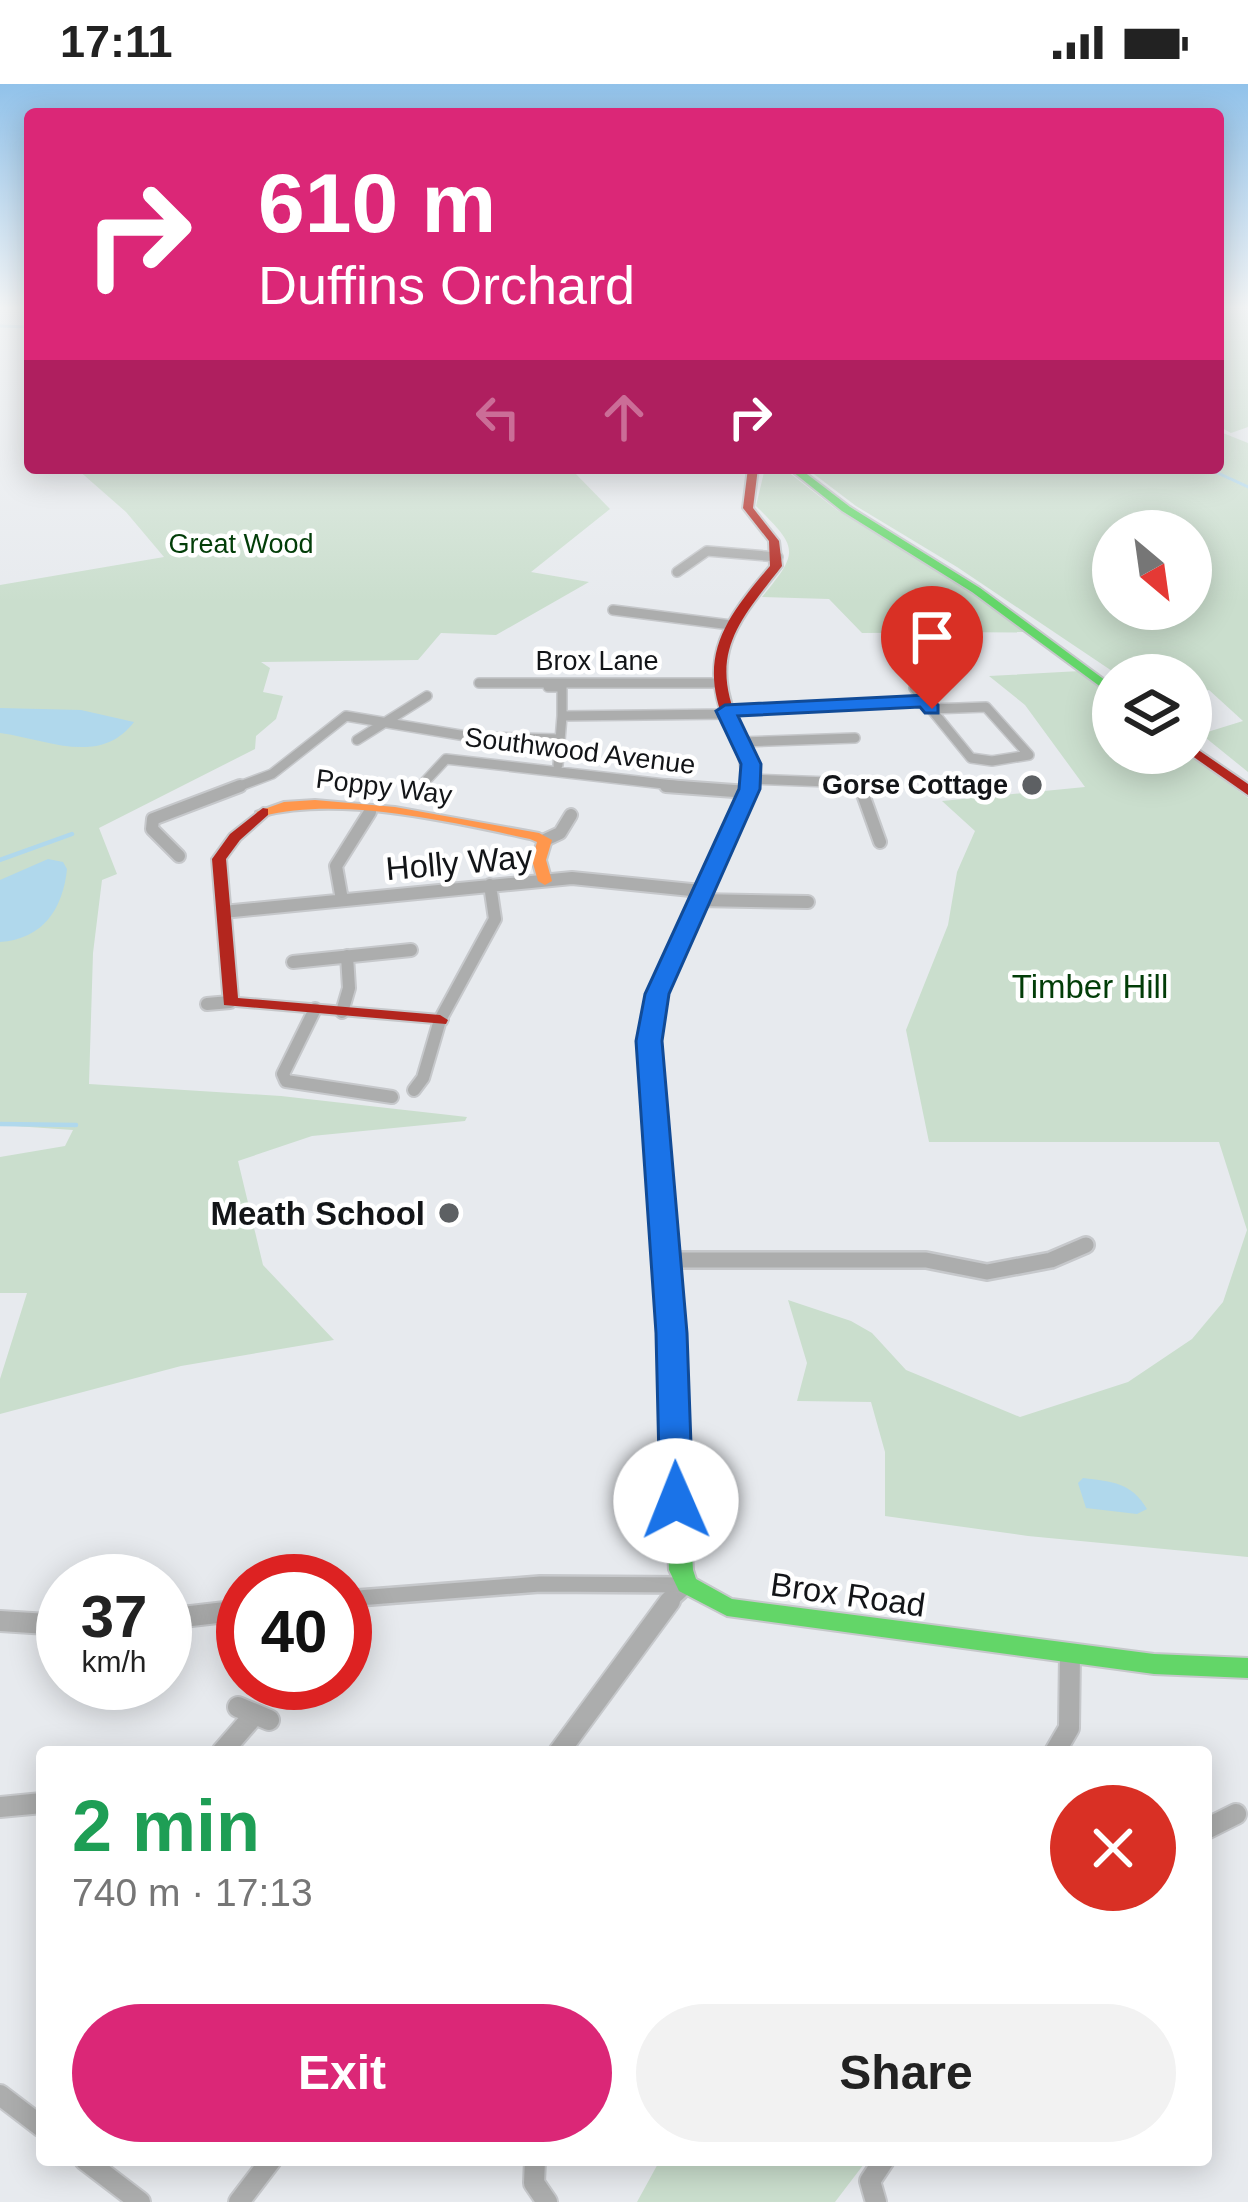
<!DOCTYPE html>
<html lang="en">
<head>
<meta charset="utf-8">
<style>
	body { margin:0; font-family:Helvetica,sans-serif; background:#f2f2f2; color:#222; height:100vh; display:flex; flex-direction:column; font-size:45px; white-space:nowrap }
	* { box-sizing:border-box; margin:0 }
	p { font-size:39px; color:#767676 }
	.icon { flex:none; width:66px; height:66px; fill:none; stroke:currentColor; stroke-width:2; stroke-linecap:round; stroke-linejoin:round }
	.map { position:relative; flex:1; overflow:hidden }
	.side { position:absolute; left:36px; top:1662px; width:1176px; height:420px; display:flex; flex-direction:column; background:#fff; border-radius:12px; box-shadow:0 6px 30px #0003 }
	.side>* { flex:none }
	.banner { position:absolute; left:24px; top:24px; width:1200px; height:366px; border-radius:12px; box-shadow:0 6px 30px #0003; background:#db2777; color:#fff; overflow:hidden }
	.needle { width:78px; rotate:151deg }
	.fabs { position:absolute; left:1092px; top:426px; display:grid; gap:24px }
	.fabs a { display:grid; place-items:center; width:120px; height:120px; border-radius:50%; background:#fff; box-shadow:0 6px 30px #0003; font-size:60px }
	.speed { position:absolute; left:36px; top:1470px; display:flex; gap:24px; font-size:60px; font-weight:700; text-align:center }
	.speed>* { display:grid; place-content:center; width:156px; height:156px; border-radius:50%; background:#fff; box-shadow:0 6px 30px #0003; line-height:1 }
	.speed small { font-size:30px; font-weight:400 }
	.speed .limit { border:18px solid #d22; background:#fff; color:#111 }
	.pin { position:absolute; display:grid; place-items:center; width:102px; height:102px; color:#fff; margin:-123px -51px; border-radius:50% 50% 50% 0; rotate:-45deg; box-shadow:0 0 12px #0007 }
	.pin .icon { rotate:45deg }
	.me { position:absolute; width:132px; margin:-66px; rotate:359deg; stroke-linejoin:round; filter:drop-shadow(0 0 9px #0008) }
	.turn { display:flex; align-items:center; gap:42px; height:252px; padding:0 36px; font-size:54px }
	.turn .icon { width:156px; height:156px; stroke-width:2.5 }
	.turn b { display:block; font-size:84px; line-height:102px }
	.lanes { display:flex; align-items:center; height:114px; padding:0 36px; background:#0003; justify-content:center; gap:60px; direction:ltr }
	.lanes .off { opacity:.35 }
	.round { display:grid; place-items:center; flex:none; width:126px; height:126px; border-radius:63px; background:#f2f2f2 }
	.headline { display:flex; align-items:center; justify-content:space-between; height:204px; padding:0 36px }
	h1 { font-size:72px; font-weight:800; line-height:90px; color:#1e9e55 }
	.action { display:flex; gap:24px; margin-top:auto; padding:24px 36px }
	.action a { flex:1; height:138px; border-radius:72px; background:#db2777; color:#fff; font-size:48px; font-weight:800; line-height:138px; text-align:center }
	.action a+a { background:#f2f2f2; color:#222 }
	.status { display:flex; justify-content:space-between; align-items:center; height:84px; padding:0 60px; background:#fff; direction:ltr }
	.status svg { height:33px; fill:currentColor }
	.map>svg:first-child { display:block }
	.green { fill:#cadecd; fill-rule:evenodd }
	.water { fill:#b0d8ec }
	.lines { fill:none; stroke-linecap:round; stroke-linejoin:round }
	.stream-far1 { stroke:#b0d8ec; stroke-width:3 }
	.stream { stroke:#b0d8ec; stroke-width:4.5 }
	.street-far3-casing { stroke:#c6c8cb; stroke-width:12 }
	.street-far2-casing { stroke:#c6c8cb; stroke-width:16 }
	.street-far1-casing { stroke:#c6c8cb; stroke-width:20 }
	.street-casing { stroke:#c6c8cb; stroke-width:24 }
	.fast-casing { stroke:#c6c8cb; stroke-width:4 }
	.slow-casing { stroke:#c6c8cb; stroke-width:4 }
	.jam-casing { stroke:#c6c8cb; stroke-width:4 }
	.street-far3 { stroke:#acadad; stroke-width:9 }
	.street-far2 { stroke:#acadad; stroke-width:12 }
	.street-far1 { stroke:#acadad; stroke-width:15 }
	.street { stroke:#acadad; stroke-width:20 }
	.fast { fill:#63d668; fill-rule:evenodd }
	.slow { fill:#ff974d; fill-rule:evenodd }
	.jam { fill:#b3261e; fill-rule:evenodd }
	.route { fill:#1a73e8; stroke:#114b97; stroke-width:3 }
	.poi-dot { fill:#5d6063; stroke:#fff; stroke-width:4.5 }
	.labels { text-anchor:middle; stroke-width:9; stroke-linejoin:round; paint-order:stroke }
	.far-park-label { font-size:27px; fill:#023d08; stroke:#fff }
	.far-street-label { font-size:27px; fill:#131518; stroke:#fff }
	.far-poi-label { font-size:27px; font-weight:bold; fill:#131518; stroke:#fff; text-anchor:end }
	.street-label { font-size:33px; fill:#131518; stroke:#fff }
	.park-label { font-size:33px; fill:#023d08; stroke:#fff }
	.poi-label { font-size:33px; font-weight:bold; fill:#131518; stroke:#fff; text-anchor:end }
</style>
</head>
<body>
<div class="status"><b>17:11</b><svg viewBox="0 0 49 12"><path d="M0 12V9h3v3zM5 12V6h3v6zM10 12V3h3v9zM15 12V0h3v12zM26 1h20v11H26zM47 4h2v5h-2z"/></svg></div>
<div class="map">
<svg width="1248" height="2118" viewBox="0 0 1248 2118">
	<rect width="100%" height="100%" fill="#e7eaee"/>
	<path class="green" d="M1218,222H1248V343L1231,349L1218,342Z
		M1218,347L1248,359V688L1201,650L1243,637L1209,606L1191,609V591H1118L957,483L856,422L806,384H1218ZM1113,447H1191V525H1113Z
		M81,384H593L574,388L610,425L531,488L589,498L496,551L441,549L418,576L261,578L270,584L263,608L283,612L276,635L256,652L255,665L99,744L117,790L102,796L93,869L89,1000L281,1012L467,1033L465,1037L312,1052L238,1077L263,1181L334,1256L181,1282L0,1330V1295L27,1209H0V1073L65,1062L73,1046L0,1041V501L164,473L126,428L77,385Z
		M765,384H783L837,426L978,512L1027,548L862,549L829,515L762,513C800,467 798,464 756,422Z
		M1080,587L1113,615V669H1187L1248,714V1473L1028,1452L885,1432V1368L871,1318L797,1317L807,1279L788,1216L851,1237L872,1249L906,1286L1020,1333L1128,1298L1192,1255L1223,1218L1247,1146L1219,1058H929L906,946L948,841L957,788L975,747L942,717L1085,703L1025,621L989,592Z
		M660,2076H867L835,2118H637Z"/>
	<path class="water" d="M0,624L81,626L134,638C100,683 46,655 0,649Z
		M48,775L63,778L67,785C63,825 43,855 0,858V796Z
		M1083,1394C1113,1398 1131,1398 1147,1425L1137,1430L1086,1424L1078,1399Z"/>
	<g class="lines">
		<path class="stream-far1" d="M0,242L30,243
			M1207,384L1248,403"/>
		<path class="stream" d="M0,776L72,750
			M0,1040L76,1041"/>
		<defs>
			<path id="street-far3" d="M677,488L707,467L778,473
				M613,526L731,541
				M479,599H715
				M548,603H562V632
				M914,604L931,625
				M986,623L1029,671L992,677L971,674L931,625Z
				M726,627L925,617
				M357,656L427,612
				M741,658L855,654
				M558,681L562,632L727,630
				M751,695L856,699L864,705
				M420,703L446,675L708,705
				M232,705L272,690L346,632L472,653L559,655"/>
			<path id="street-far2" d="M666,702L748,708
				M860,702L880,758
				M545,756L560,749L571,731
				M179,772L152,745L153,735L240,702
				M342,816L336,782L370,728
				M697,816L808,818
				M223,828L572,794L701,807
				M293,878L411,866
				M207,920L230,918
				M315,925L283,990L286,997L392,1013
				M342,928L349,904L347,872
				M414,1006L423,994L440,936L495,835L490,801"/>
			<path id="street-far1" d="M665,1176H926L987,1188L1051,1176L1086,1161
				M345,1515L540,1500L687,1501
				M666,1520L687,1501"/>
			<path id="street" d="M165,1535L243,1526
				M0,1537L63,1541
				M238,1623L269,1636
				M222,1668L255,1630
				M559,1668L670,1517
				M1055,1668L1069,1644L1070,1570
				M0,1723L42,1719
				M1206,1745L1236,1730
				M0,2011L42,2043
				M85,2076L140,2118
				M535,2076L534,2099L547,2118
				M239,2118L271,2076
				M876,2118L870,2097L884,2076"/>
			<path id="fast" d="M788,384H799L850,423L980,504L1113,602V612L972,508L842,427Z
				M664,1146L674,1152L693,1486L696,1495L732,1515L1154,1570L1248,1574V1594L1154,1590L727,1532L679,1507L669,1486L654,1152Z"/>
			<path id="slow" d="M315,716L395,723L539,749L552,756L546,776L552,797L545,801L538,797L532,776L537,758L530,755C452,738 340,712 263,732L256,728L284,718Z"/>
			<path id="jam" d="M748,384H758L753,424L779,457L782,482C739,537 707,570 740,642C749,664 757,681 756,705L665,910L657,957L674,1152L664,1158L654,1152L641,957L649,910L742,705C744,681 736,663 726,642C696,572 726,534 770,482L769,457L743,424Z
				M1191,661L1248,700V711L1188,669H1191Z
				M263,724L268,725V731L240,756L226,775L238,914L440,931L448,936L446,940L224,921L212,775L230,750Z"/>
		</defs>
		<use href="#street-far3" class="street-far3-casing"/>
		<use href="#street-far2" class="street-far2-casing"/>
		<use href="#street-far1" class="street-far1-casing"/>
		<use href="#street" class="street-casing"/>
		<use href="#fast" class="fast-casing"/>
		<use href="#slow" class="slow-casing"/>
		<use href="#jam" class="jam-casing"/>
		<use href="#street-far3" class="street-far3"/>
		<use href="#street-far2" class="street-far2"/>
		<use href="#street-far1" class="street-far1"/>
		<use href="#street" class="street"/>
		<use href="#fast" class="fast"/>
		<use href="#slow" class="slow"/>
		<use href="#jam" class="jam"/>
	</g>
	<linearGradient id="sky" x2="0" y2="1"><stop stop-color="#91c2ea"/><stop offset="0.43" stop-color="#f4f6f7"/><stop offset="1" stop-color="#f4f6f7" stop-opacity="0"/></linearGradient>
	<rect width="1248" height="519" fill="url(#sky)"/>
	<path class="route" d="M926,611L938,621V629H925L920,623L738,632L761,680L760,705L669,910L662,957L687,1249L693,1417L688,1426H665L660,1417L656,1249L636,957L645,910L739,705L741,680L716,627L725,621Z"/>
	<g class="poi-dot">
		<circle cx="1032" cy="701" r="12"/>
		<circle cx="449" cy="1129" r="12"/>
	</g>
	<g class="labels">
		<g class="far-park-label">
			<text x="241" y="469">Great Wood</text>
		</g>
		<g class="far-street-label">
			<text x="597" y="586">Brox Lane</text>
			<text transform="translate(580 667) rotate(7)" y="9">Southwood Avenue</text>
			<text transform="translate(384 703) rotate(7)" y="9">Poppy Way</text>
		</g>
		<g class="far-poi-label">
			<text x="1008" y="710">Gorse Cottage</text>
		</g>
		<g class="street-label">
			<text transform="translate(459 778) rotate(-5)" y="12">Holly Way</text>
			<text transform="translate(848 1510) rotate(8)" y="12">Brox Road</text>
		</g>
		<g class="park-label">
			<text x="1090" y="914">Timber Hill</text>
		</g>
		<g class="poi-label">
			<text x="425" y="1141">Meath School</text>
		</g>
	</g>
</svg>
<div class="fabs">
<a><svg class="needle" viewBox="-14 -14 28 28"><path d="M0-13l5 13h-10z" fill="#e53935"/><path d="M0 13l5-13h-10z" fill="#767676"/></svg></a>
<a><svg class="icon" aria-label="layers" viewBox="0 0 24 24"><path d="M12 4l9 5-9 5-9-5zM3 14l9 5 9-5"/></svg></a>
</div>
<div class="speed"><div>37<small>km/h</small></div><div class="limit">40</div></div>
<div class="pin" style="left:932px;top:625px;background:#d93025"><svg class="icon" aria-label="arrive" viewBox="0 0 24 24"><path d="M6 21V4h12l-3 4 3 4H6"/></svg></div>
<svg class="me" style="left:676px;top:1417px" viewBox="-20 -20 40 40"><circle r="19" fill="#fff"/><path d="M0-13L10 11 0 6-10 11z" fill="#1a73e8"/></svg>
<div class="banner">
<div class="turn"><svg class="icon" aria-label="right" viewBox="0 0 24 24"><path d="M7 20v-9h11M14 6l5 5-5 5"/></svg><div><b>610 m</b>Duffins Orchard</div></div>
<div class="lanes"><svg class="icon off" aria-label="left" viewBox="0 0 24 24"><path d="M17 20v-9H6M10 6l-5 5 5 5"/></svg><svg class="icon off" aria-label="ahead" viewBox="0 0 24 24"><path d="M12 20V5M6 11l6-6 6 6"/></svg><svg class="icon" aria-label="right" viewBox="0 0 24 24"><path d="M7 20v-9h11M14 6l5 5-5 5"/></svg></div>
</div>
<section class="side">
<div class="headline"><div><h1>2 min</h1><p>740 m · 17:13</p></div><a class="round" style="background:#d93025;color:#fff"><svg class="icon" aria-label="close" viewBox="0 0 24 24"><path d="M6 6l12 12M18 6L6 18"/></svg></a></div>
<div class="action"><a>Exit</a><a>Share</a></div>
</section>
</div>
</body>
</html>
